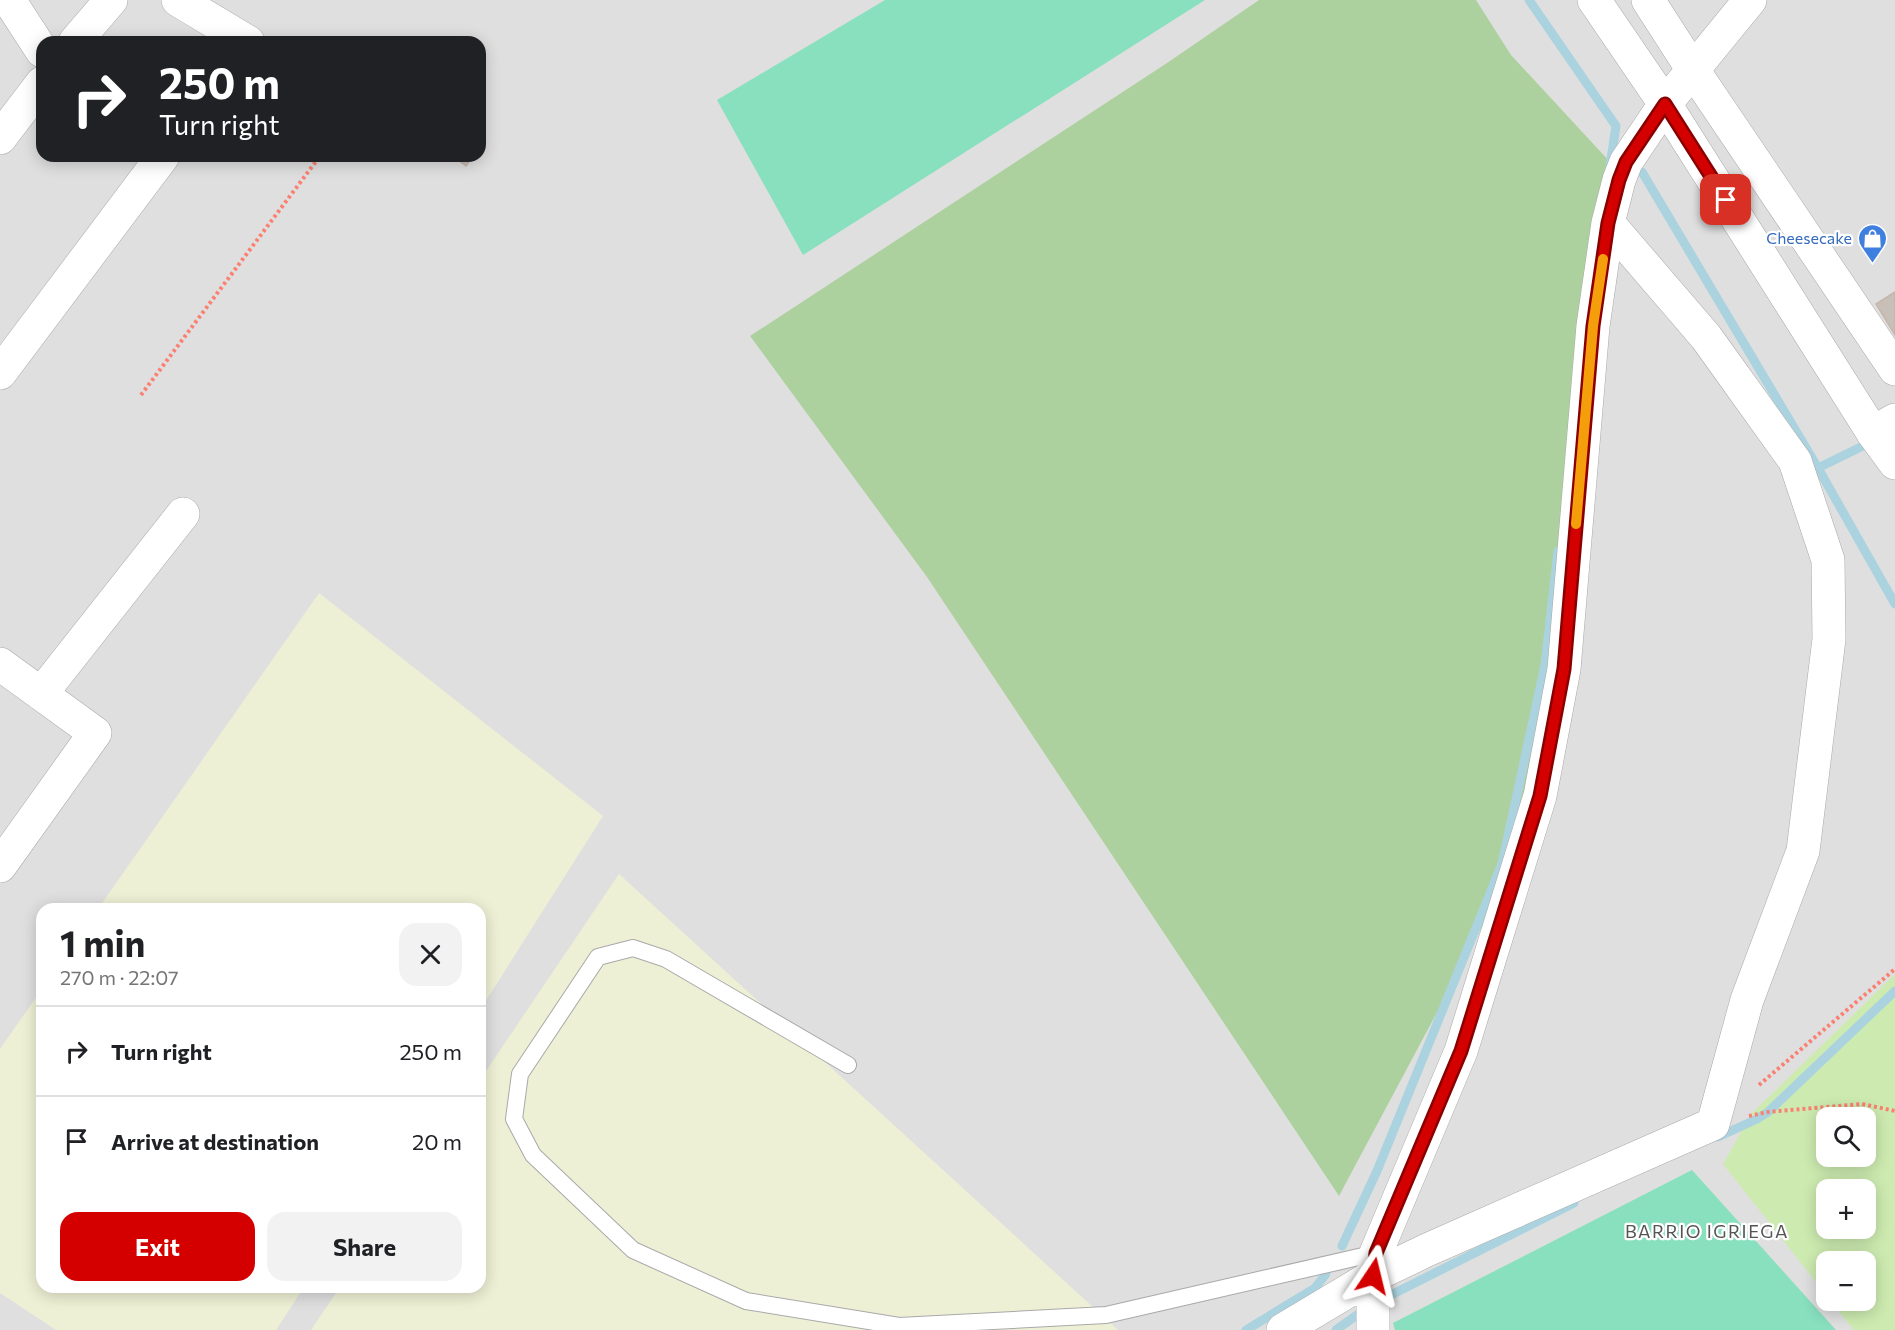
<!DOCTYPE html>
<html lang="en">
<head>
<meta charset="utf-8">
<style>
	body { margin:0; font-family:Commissioner,sans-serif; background:#f2f2f2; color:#202124; height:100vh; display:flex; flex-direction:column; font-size:22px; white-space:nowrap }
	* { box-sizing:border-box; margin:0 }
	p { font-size:20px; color:#757577 }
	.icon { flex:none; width:33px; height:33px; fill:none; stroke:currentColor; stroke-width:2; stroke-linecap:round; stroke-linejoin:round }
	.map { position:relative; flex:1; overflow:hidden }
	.side { position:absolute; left:36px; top:903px; width:450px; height:390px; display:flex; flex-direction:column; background:#fff; border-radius:18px; box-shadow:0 3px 15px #0003 }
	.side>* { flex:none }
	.top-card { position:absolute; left:36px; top:36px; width:450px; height:126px; border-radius:18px; box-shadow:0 3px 15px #0003; background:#202124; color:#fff; overflow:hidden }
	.buttons { position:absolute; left:1816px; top:1107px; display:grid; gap:12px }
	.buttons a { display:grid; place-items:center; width:60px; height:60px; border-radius:12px; background:#fff; box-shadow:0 3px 15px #0003; font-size:30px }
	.pin { position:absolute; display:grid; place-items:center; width:51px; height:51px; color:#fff; margin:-26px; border-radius:12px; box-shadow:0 3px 9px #0006 }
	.me { position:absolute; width:66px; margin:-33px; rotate:10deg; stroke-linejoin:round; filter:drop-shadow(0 0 4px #0008) }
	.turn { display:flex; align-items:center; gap:21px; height:126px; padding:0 24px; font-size:27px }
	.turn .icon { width:78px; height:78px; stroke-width:2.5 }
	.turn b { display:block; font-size:42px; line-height:51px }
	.round { display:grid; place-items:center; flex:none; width:63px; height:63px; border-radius:18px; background:#f2f2f2 }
	.summary { display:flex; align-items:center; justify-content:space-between; height:102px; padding:0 24px }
	h1 { font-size:36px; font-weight:700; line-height:45px }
	.primary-button { display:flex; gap:12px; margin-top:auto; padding:12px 24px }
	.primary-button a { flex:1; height:69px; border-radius:18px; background:#d40000; color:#fff; font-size:24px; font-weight:700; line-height:69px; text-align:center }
	.primary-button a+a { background:#f2f2f2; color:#202124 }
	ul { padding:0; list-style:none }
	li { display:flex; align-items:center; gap:18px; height:90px; padding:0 24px; border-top:2px solid #e0e0e0 }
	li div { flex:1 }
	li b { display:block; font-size:22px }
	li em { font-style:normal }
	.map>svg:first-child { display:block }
	.residential { fill:#e0dfdf; fill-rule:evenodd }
	.farmland { fill:#eef0d5 }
	.grass { fill:#cdebb0; fill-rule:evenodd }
	.forest { fill:#add19e }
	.pitch { fill:#88e0be }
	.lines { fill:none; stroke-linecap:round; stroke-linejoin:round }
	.stream { stroke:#aad3df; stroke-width:9 }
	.building { fill:#c7bfb8; stroke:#c4b6ab; stroke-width:1.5 }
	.service-casing { stroke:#a9a9a9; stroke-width:18 }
	.minor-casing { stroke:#a9a9a9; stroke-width:34 }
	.tertiary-casing { stroke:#a9a9a9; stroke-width:34 }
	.path { stroke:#fa8072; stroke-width:4; stroke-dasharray:3 3; stroke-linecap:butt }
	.service { stroke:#fff; stroke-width:16 }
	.minor { stroke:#fff; stroke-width:33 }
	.tertiary { stroke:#fff; stroke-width:33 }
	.route-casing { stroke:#8a0000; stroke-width:15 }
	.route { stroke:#d40000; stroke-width:10 }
	.slow { stroke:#f59e0b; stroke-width:10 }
	.labels { text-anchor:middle; stroke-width:4.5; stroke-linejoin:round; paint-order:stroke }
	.shop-label { font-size:16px; fill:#366cbe; stroke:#fff; text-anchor:end }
	.neighbourhood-label { font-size:18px; letter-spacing:1.5px; fill:#555; stroke:#fff }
</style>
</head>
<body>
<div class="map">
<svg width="1895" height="1330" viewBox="0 0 1895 1330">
	<rect width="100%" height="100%" fill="#f2efe9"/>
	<path class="residential" d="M0,0H1895V1330H0ZM42,42H480V156H42ZM42,909H480V1287H42ZM1827,1118H1866V1156H1827ZM1827,1190H1866V1228H1827ZM1827,1262H1866V1300H1827Z"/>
	<path class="farmland" d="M319,593L603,816L480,1010V909H98Z
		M619,874L1118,1330H311L340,1287H480V1080Z
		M42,989V1287H304L276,1330H56L0,1293V1049Z"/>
	<path class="grass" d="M1895,974V1330H1854L1830,1301L1866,1300V1262H1827V1296L1723,1164L1752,1113ZM1827,1118H1866V1156H1827ZM1827,1190H1866V1228H1827Z"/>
	<path class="forest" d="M1259,0H1476L1511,55L1611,163L1565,482L1545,665L1520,853L1458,973L1339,1196L927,577L750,336L1167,63Z"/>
	<path class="pitch" d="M885,0H1205L803,255L717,100Z
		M1692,1170L1836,1330H1395L1393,1323Z"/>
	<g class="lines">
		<path class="stream" d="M1529,0L1616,126L1610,166
			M1642,172L1818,468
			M1873,441L1818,468L1895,604
			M1718,1137L1757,1119L1768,1112L1895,991
			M1342,1246L1377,1171L1502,864L1545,665L1558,551
			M1316,1291L1315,1288L1326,1274
			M1383,1299L1574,1203
			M1246,1330L1315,1288
			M1336,1330L1364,1310"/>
	</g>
	<path class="building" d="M453,156H473L466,166Z
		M1895,292V335L1876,304Z"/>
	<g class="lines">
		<defs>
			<path id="service" d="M848,1065L666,959L633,948L598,957L520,1074L514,1119L533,1155L633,1250L746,1301L899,1326L1106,1315L1376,1253"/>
			<path id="minor" d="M9,0L42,51
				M178,0L248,42
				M75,42L111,0
				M0,138L42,83
				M0,373L163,156
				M1873,433L1895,420
				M0,664L95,733L0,866
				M41,694L183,514
				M1283,1330L1373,1276L1427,1250L1713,1124L1747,1000L1803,851L1829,639L1828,560L1795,461L1706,337L1608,223
				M1373,1330V1276L1376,1253L1461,1051L1540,796L1564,669L1593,326L1608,223L1619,180L1626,162L1665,104L1750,0"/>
			<path id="tertiary" d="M1594,0L1665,104L1873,433L1895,463
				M1648,0L1693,70L1895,369"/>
		</defs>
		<use href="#service" class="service-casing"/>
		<use href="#minor" class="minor-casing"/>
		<use href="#tertiary" class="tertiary-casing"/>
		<path class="path" d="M141,395L320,156
			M1759,1085L1895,969
			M1749,1116L1768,1112L1862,1104L1895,1111"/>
		<use href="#service" class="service"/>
		<use href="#minor" class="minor"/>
		<use href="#tertiary" class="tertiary"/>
	</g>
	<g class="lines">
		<defs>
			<path id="route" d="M1373,1276L1376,1253L1461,1051L1540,796L1564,669L1593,326L1608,223L1619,180L1626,162L1665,104L1726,200"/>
		</defs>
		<use href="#route" class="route-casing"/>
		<use href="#route" class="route"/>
		<path class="slow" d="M1576,524L1593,326L1603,259"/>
	</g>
	<defs>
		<symbol id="shop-pin" viewBox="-11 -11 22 30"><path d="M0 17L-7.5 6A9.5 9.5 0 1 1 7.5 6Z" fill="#3f7fe0" stroke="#fff"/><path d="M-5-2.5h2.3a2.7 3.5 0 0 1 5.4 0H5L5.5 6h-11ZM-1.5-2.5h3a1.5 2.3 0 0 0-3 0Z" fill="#fff"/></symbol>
	</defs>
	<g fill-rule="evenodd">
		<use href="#shop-pin" x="1856" y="222" width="33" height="45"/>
	</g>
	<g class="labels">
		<g class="shop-label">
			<text x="1852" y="244">Cheesecake</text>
		</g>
		<g class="neighbourhood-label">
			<text x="1707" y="1238">BARRIO IGRIEGA</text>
		</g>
	</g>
</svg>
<div class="buttons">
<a><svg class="icon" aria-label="search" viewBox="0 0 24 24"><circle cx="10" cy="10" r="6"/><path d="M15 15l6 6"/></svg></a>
<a>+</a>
<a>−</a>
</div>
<div class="pin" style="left:1726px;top:200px;background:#d93025"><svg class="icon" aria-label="arrive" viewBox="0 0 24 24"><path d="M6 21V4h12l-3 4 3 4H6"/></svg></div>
<svg class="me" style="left:1373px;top:1276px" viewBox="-20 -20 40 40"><path d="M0-17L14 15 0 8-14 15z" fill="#d40000" stroke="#fff" stroke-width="4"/></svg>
<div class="top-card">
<div class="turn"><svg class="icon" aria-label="right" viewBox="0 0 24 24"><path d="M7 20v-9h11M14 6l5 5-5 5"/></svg><div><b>250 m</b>Turn right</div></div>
</div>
<section class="side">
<div class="summary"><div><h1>1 min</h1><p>270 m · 22:07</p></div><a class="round"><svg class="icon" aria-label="close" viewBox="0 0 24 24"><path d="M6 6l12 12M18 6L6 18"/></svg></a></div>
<ul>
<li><svg class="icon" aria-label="right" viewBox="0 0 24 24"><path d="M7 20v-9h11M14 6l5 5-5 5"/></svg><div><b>Turn right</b></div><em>250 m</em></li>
<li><svg class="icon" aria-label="arrive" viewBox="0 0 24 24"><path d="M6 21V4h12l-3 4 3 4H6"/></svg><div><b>Arrive at destination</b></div><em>20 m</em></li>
</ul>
<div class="primary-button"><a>Exit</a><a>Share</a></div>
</section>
</div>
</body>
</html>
